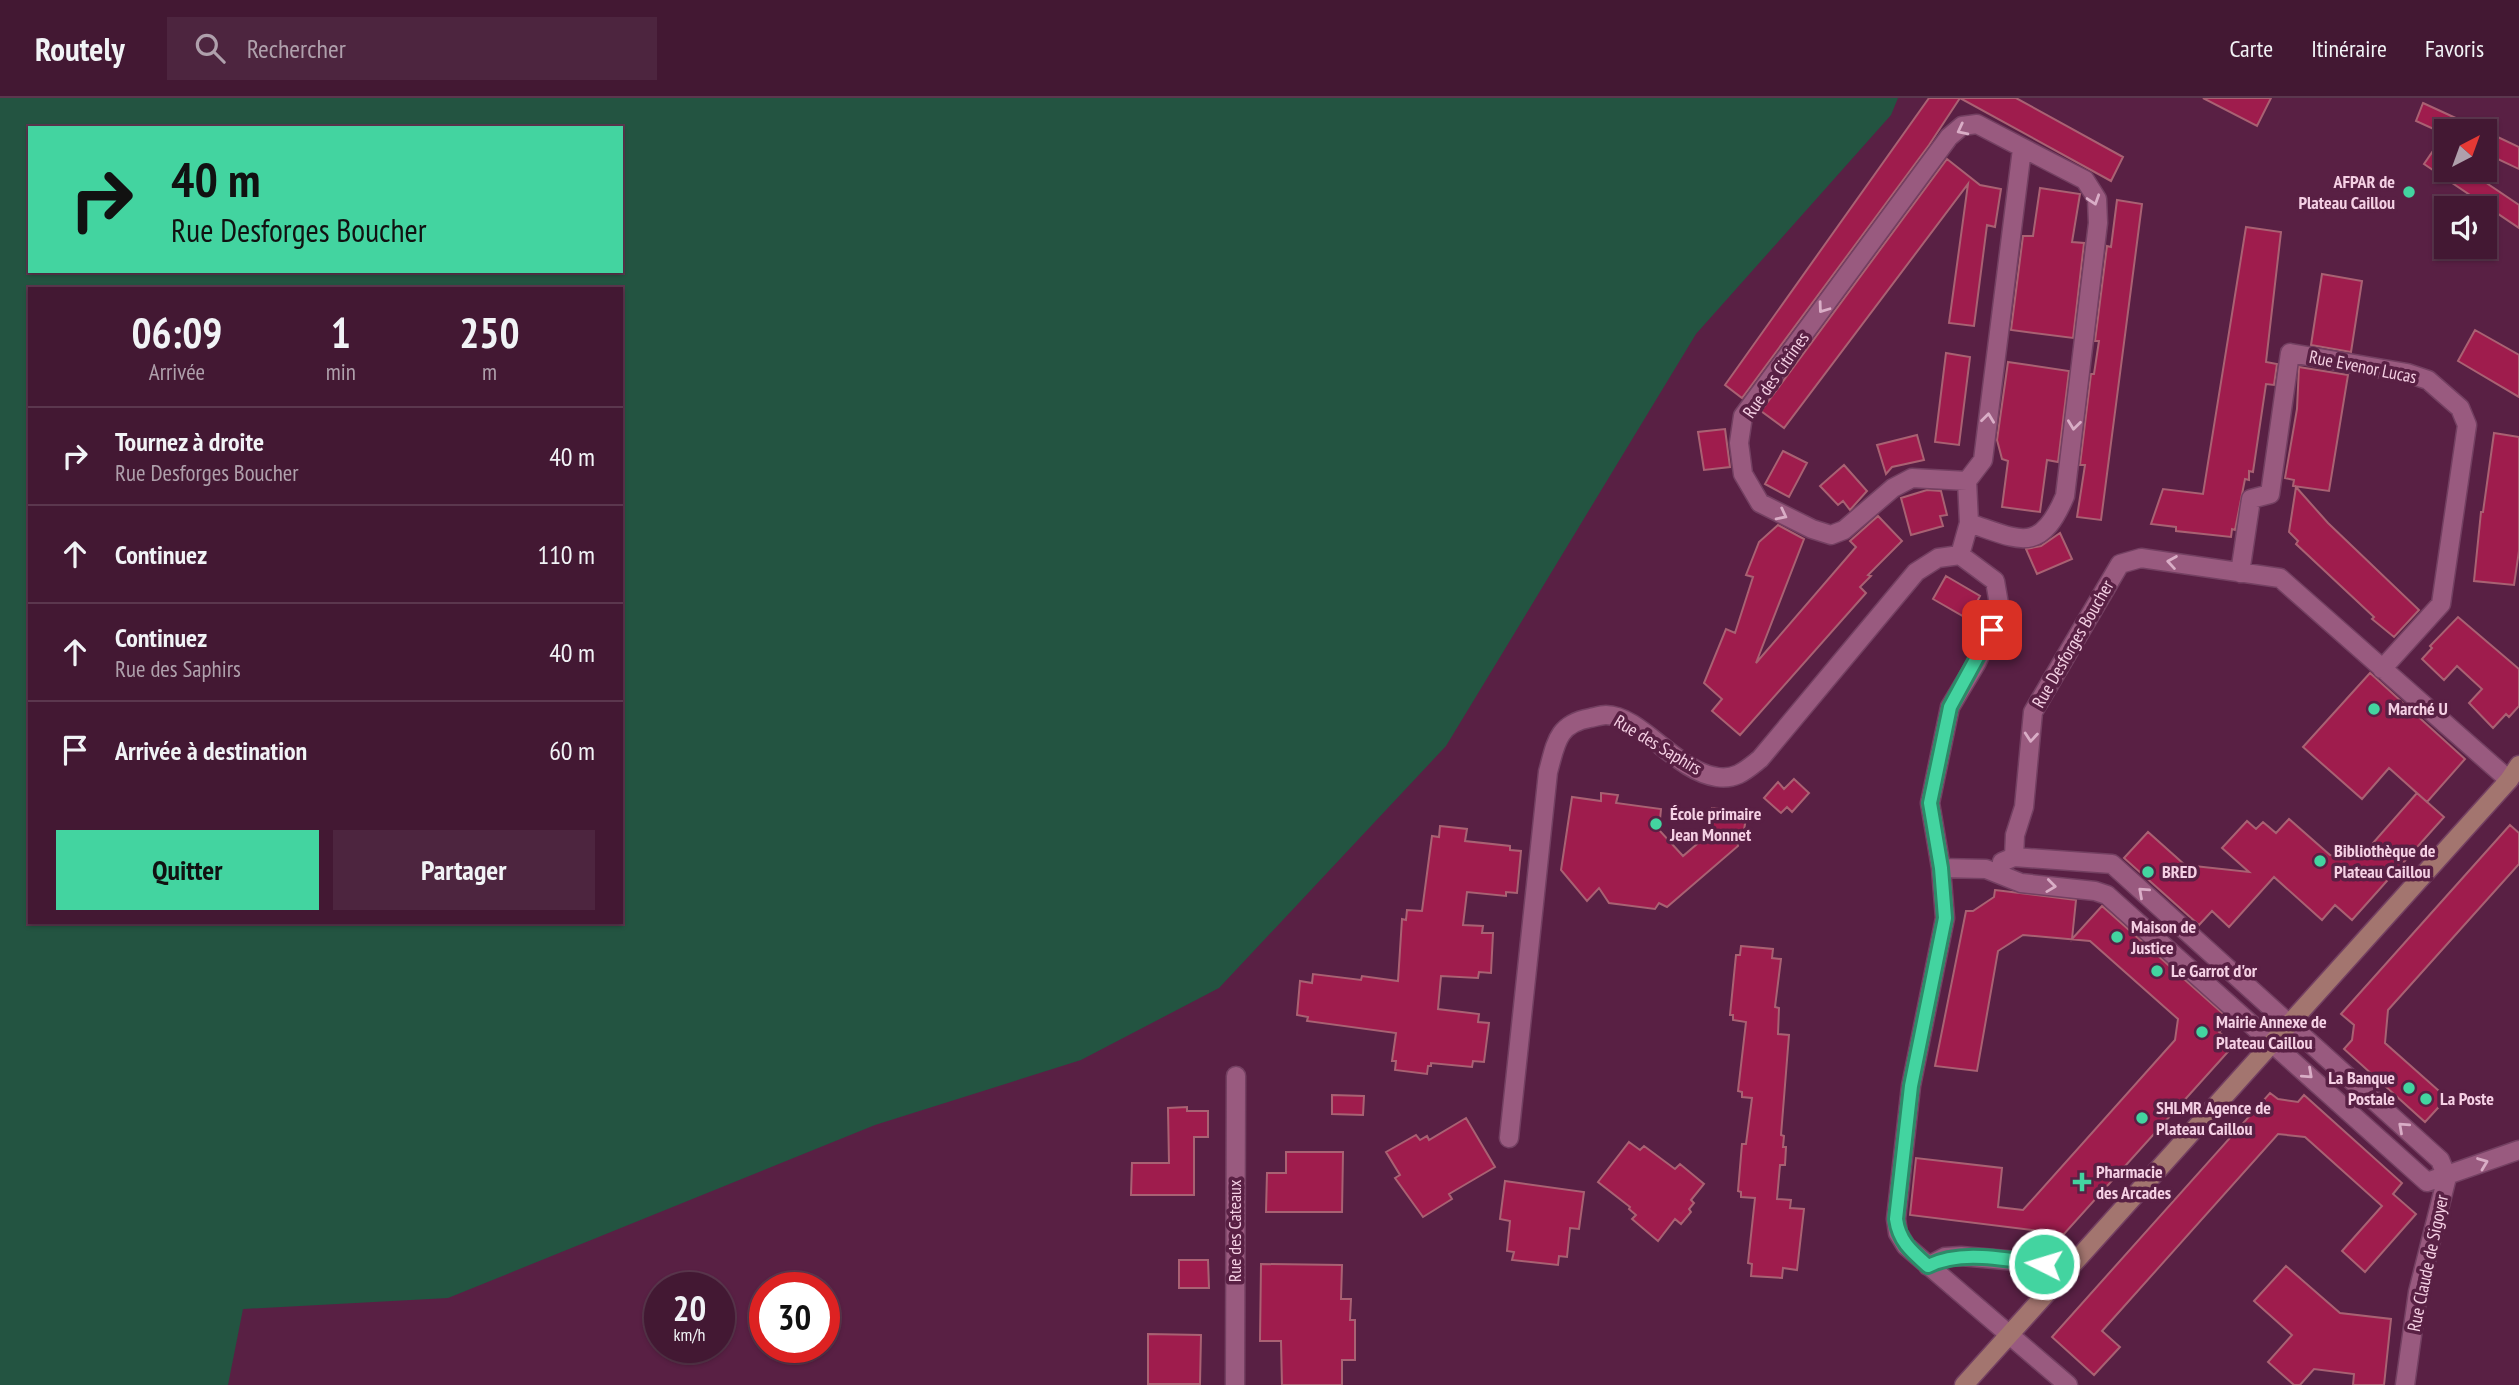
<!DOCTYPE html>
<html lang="fr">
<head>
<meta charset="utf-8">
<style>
	body { margin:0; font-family:"PT Sans Narrow",sans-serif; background:#4d253f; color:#f1f3f6; height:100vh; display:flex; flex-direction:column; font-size:26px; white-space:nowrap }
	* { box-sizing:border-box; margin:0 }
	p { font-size:23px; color:#afa0ac }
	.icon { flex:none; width:38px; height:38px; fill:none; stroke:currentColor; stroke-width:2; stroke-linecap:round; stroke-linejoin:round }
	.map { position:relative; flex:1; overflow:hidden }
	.sheet { position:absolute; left:28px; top:189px; width:595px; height:637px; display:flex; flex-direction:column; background:#431833; border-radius:0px; box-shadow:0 2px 5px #0004,0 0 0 2px #5b374e }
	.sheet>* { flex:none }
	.banner { position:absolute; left:28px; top:28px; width:595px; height:147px; border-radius:0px; box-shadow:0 2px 5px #0004,0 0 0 2px #5b374e; background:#43d4a0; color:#111; overflow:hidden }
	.needle { width:46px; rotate:41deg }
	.controls { position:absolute; left:2434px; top:21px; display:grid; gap:14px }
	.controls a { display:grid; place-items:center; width:63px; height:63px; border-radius:0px; background:#431833; box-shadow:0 2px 5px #0004,0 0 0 2px #5b374e; font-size:35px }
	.speed { position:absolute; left:644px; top:1174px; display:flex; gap:14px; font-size:35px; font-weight:700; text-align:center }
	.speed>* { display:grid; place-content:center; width:91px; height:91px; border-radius:50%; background:#431833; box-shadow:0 2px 5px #0004,0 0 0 2px #5b374e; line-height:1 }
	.speed small { font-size:18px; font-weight:400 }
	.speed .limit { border:10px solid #d22; background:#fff; color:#111 }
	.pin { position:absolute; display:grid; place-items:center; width:60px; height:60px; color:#fff; margin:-30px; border-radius:14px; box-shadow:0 4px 10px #0006 }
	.me { position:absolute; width:77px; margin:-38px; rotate:275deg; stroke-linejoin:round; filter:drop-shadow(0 0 5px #0008) }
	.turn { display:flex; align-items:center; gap:24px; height:147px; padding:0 28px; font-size:32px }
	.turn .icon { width:91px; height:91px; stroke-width:2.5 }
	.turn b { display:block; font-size:49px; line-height:60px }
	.eta { display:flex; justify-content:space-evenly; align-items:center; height:119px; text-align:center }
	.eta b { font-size:42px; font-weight:800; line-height:49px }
	.action { display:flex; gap:14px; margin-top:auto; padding:14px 28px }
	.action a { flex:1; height:80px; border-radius:0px; background:#43d4a0; color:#111; font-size:28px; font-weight:800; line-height:80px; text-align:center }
	.action a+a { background:#4d253f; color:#f1f3f6 }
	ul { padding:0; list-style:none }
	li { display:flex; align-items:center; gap:21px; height:98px; padding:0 28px; border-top:2px solid #5b374e }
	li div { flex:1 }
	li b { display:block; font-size:26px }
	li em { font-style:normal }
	header { display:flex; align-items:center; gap:42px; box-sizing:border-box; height:98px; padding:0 35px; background:#431833; border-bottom:2px solid #5b374e }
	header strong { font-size:33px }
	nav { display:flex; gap:38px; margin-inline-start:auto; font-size:24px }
	.search { width:490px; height:63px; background:#4d253f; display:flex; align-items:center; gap:18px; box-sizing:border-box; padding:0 24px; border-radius:0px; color:#afa0ac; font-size:26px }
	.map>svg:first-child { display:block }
	.green { fill:#235441; fill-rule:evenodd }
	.building { fill:#9f1c4d; stroke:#a96173; stroke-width:2 }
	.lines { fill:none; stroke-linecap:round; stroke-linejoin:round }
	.street-casing { stroke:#744062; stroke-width:21 }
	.secondary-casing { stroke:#744062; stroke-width:21 }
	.street { stroke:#995a7f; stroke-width:18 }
	.secondary { stroke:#a3756f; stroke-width:18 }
	.oneway { stroke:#d9adc6 }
	.route-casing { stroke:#2c8a68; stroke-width:18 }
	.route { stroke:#43d4a0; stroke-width:12 }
	.poi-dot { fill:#43d4a0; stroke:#592044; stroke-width:2.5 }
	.labels { text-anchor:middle; stroke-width:7; stroke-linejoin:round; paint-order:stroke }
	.poi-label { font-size:18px; font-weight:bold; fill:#f5d0e4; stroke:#592044; text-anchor:start }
	.street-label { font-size:18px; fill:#f5d0e4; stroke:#592044 }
</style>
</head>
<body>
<header>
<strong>Routely</strong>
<div class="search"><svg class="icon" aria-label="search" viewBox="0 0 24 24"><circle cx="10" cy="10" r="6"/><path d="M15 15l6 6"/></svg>Rechercher</div>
<nav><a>Carte</a><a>Itinéraire</a><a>Favoris</a></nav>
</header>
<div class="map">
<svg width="2519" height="1287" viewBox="0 0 2519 1287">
	<rect width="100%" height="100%" fill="#592044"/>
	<path class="green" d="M0,0H1898L1891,17L1696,236L1446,648L1219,890L1081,962L875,1027L448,1200L243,1211L228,1287H0ZM30,30H621V173H30ZM30,191H621V824H30Z"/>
	<path class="building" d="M1929,0H2016L2123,59L2111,83L1960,0L1929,47L1742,300L1725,287Z
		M2203,0H2271L2257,28Z
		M2423,5L2484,33H2438L2416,23Z
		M2485,33L2519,49V71L2485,55Z
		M2435,50L2446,58V72H2467L2519,107V130L2424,66Z
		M1947,61L1980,87L2001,91L1995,129L1987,127L1974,228L1949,225L1968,86L1784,330L1761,313Z
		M2040,90L2080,96L2072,144L2084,145L2073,240L2011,232L2023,138H2033Z
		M2117,102L2142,106L2101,422L2077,419L2085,367H2080L2091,276H2094L2099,243H2095L2107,148L2111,149Z
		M2246,129L2281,134L2266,264L2277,266L2274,287L2266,286L2253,374L2249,373V382L2245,381L2235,432L2232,431L2231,439L2176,433V429L2151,426L2163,391L2203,396Z
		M2322,176L2362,183L2351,254L2311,247Z
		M2475,232L2519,257V299L2458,263Z
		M1946,255L1970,259L1959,347L1935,344Z
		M2008,264L2069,273L2058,364L2047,362L2040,414L2002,409L2008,363L2002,361L1997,342Z
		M2299,269L2348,277L2329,393L2293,388L2294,382L2285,380L2297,311Z
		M1725,331L1730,369L1704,372L1698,334Z
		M2494,335L2519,339V453L2514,487L2474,483L2481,414H2483Z
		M1917,337L1924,362L1892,369L1886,376L1877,347Z
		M1783,353L1807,365L1789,399L1765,386Z
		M1844,367L1867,393L1850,412L1843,403L1838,407L1820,388Z
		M2296,389L2328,425L2419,512L2394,539L2372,521L2374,519L2296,446L2298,443L2289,434Z
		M1927,392L1941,393L1947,417L1940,418L1943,428L1911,437L1901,400Z
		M1878,418L1902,443L1868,477L1871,478L1860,489L1866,495L1740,637L1712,613L1722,601L1704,585L1726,531L1735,535L1753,479L1746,477L1759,444L1778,427L1804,441L1756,565L1856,449L1850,443Z
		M2060,435L2072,461L2037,476L2026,451L2041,448Z
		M1946,478L1980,498L1968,521L1933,501Z
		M2458,519L2519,571V608L2509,619L2506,616L2493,630L2469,605L2482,591L2457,568L2444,582L2422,561L2432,550L2430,548Z
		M2370,575L2465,661L2427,704L2389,670L2362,701L2303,649Z
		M1794,681L1809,695L1792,714L1787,709L1781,715L1764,700L1778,684L1784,691Z
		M1601,695L1618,697L1616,705L1661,711L1659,732L1683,758L1711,734L1712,710L1747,714L1743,738L1736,740L1738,748L1667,809L1659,805L1655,811L1609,805L1599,790L1587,803L1561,772L1572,699L1601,703Z
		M2417,695L2444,719L2352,822L2335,807L2322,822L2274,779L2229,829L2212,813L2199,827L2124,760L2148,734L2185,767L2249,774L2222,750L2247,723L2256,731L2263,724L2276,735L2289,721L2330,757L2359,761Z
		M2510,727L2519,735V766L2388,912L2385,945L2447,1000L2425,1024L2344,951L2352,942L2354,927L2341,916Z
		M1440,728L1467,731L1465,743L1510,748V752L1521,753L1517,795L1506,794V798L1467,794L1463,827L1483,828L1482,835H1493L1491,875L1479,874L1478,880L1441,878L1438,911L1479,916L1478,924L1489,925L1484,964L1473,963L1472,969L1431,965V968H1428L1427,976L1395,972L1396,963H1392L1396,935L1307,923L1308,919L1297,917L1300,883L1312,885L1313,876L1361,882L1362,878L1398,883L1402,821L1406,822L1407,812L1422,813L1432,738L1439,739Z
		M1995,792L2076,802L2072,841L2102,808L2230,922L2219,934L2234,947L2064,1136L1910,1117L1916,1060L2002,1070L1998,1109L2023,1112L2175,942L2178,921L2090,843L2023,837L1998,853L1977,973L1935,968L1966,813H1973L1994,799Z
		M1741,848L1773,851L1772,860L1781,861L1775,909L1779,910L1778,936L1789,937L1781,1037L1784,1038L1783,1049H1786L1785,1067H1780L1777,1101L1791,1102L1790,1110L1804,1111L1797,1172L1783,1170L1782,1180L1751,1178L1752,1166L1748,1165L1755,1100L1741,1099V1094L1738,1093L1742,1046H1746L1752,1000L1742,999V994L1738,993L1746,924L1733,922V917H1730L1736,857H1740Z
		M2270,995L2278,1001L2298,1004L2304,997L2402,1085L2393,1096L2416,1116L2365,1174L2342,1153L2382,1108L2305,1039L2278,1036L2102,1233L2120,1249L2094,1277L2052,1239Z
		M1332,997L1364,998L1363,1017L1332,1016Z
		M1187,1009V1013H1208V1039H1194V1097H1131L1132,1065H1169L1168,1010Z
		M1466,1020L1495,1069L1449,1096L1452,1101L1423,1119L1395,1080L1400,1077L1386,1054L1416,1037L1420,1042L1427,1038L1429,1042Z
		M1629,1044L1640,1052L1644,1048L1675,1071L1680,1066L1704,1086L1691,1102L1694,1105L1689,1111L1691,1114L1681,1126L1675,1121L1658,1143L1632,1121L1636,1117L1629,1111L1630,1109L1598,1084Z
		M1286,1054H1343L1342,1114H1266L1267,1075H1286Z
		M1505,1083L1584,1094L1579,1131L1570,1130L1567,1159L1559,1158L1558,1167L1512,1162L1514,1154L1507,1153L1510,1123L1500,1121Z
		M1179,1162H1208L1209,1190H1179Z
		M1261,1166L1342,1167L1341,1201H1351L1350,1222H1355V1262H1342V1287H1282L1281,1243H1260Z
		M2286,1168L2340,1215L2391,1221L2384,1287H2353L2354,1276L2314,1271L2300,1287H2294L2268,1264L2292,1237L2254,1203Z
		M1148,1236L1201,1237L1200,1286H1148Z"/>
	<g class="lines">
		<defs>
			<path id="street" d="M1967,383L1912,380L1893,390L1844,432L1831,437L1812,431L1760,405L1743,376L1739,345L1743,318L1949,39L1962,28L1977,26L2085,82L2097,101L2098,125L2065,398C2040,457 2020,442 1969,425
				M1960,457L1969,425L1967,383L1983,362L2022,51
				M2240,475L2251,401L2270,396L2290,255L2407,275L2428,282L2460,310L2467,327L2441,506L2382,571
				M2014,759L2015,737L2024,709L2033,614L2120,466L2141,460L2280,480L2509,682
				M2002,764L2014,759L2112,766L2440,1062L2447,1079
				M1941,770L1986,771L2021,785L2095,793L2107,797L2427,1084L2519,1052
				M1509,1040L1548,674C1556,645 1557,626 1590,620C1595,619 1601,617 1606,617C1640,617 1677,674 1717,679C1736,682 1746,672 1760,661L1916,474L1938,460L1960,457L1995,483L2000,512L1977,564L1950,609L1930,705L1941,770L1945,820L1911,988L1896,1121L1898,1135L1906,1148L2068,1287
				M1928,1168L1945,1159L1961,1158L2071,1168
				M1235,1287L1236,978
				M2405,1287L2418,1194L2447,1079"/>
			<path id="secondary" d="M1964,1287L2509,682L2519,667"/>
		</defs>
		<use href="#street" class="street-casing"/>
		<use href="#secondary" class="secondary-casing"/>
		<use href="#street" class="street"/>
		<use href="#secondary" class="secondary"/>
	</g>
	<defs><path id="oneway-chevron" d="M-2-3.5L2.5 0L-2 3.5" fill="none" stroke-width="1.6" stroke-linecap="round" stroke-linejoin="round" transform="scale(1.75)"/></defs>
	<g class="oneway">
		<use href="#oneway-chevron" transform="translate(1962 32) rotate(153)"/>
		<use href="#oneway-chevron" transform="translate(2094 102) rotate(72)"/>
		<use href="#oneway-chevron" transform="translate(1823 210) rotate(126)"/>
		<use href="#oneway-chevron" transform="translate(1988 320) rotate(-83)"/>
		<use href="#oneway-chevron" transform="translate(2074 327) rotate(97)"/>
		<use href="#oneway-chevron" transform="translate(1782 417) rotate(27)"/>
		<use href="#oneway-chevron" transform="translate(2172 464) rotate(-171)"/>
		<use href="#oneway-chevron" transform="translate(2031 639) rotate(95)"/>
		<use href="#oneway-chevron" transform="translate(2051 788) rotate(7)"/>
		<use href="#oneway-chevron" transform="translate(2143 794) rotate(-138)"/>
		<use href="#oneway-chevron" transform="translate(2308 976) rotate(42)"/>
		<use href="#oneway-chevron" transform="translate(2403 1029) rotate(-138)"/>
		<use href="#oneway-chevron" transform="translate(2483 1065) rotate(-21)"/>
	</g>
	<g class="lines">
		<defs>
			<path id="route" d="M1992,532L1950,609L1930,705L1941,770L1945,820L1911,988L1896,1121C1899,1143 1911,1153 1928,1168C1963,1151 2005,1162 2044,1166"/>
		</defs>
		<use href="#route" class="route-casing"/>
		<use href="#route" class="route"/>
	</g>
	<g class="poi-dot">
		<circle cx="2409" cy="94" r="7"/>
		<circle cx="2374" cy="611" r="7"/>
		<circle cx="1656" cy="726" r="7"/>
		<circle cx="2320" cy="763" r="7"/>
		<circle cx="2148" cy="774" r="7"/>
		<circle cx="2117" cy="839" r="7"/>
		<circle cx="2157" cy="873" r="7"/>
		<circle cx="2202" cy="934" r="7"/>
		<circle cx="2409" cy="990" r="7"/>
		<circle cx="2426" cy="1001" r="7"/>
		<circle cx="2142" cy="1020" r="7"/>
		<path d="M2078.5 1073.5h7v7h7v7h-7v7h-7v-7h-7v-7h7z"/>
	</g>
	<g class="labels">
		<g class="poi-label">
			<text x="2395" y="90" text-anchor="end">AFPAR de<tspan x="2395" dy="21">Plateau Caillou</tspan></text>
			<text x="2388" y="617">Marché U</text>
			<text x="1670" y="722">École primaire<tspan x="1670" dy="21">Jean Monnet</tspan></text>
			<text x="2334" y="759">Bibliothèque de<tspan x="2334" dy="21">Plateau Caillou</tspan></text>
			<text x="2162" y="780">BRED</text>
			<text x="2131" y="835">Maison de<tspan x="2131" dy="21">Justice</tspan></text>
			<text x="2171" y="879">Le Garrot d'or</text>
			<text x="2216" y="930">Mairie Annexe de<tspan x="2216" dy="21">Plateau Caillou</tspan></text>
			<text x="2395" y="986" text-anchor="end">La Banque<tspan x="2395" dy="21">Postale</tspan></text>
			<text x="2440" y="1007">La Poste</text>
			<text x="2156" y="1016">SHLMR Agence de<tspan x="2156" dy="21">Plateau Caillou</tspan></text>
			<text x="2096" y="1080">Pharmacie<tspan x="2096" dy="21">des Arcades</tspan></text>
		</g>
		<g class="street-label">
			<text transform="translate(2363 269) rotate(11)" y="6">Rue Evenor Lucas</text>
			<text transform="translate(1776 277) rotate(-55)" y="6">Rue des Citrines</text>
			<text transform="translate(2073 546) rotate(-60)" y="6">Rue Desforges Boucher</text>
			<text transform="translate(1658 647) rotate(31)" y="6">Rue des Saphirs</text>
			<text transform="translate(1235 1133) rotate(-90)" y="6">Rue des Cateaux</text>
			<text transform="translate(2428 1165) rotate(-78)" y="6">Rue Claude de Sigoyer</text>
		</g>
	</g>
</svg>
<div class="controls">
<a><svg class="needle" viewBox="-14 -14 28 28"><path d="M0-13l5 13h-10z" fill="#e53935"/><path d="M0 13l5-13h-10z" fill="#afa0ac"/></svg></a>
<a><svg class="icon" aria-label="sound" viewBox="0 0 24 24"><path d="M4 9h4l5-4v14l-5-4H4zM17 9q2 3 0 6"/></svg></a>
</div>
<div class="speed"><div>20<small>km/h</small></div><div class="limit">30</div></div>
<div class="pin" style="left:1992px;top:532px;background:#d93025"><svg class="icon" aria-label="arrive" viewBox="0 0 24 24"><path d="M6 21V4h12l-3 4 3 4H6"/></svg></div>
<svg class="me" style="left:2044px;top:1166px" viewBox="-20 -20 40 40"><circle r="17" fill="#43d4a0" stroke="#fff" stroke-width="3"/><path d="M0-11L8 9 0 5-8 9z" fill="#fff"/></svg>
<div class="banner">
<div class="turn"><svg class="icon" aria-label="right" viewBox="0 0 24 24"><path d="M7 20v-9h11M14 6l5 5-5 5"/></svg><div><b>40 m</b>Rue Desforges Boucher</div></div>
</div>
<section class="sheet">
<div class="eta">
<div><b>06:09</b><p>Arrivée</p></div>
<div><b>1</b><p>min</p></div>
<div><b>250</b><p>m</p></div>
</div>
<ul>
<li><svg class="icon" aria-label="right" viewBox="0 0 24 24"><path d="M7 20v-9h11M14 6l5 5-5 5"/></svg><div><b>Tournez à droite</b><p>Rue Desforges Boucher</p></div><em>40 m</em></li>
<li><svg class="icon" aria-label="ahead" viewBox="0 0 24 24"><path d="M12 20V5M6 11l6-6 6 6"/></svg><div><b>Continuez</b></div><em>110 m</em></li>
<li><svg class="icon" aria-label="ahead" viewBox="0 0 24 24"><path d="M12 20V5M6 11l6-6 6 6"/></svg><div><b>Continuez</b><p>Rue des Saphirs</p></div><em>40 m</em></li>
<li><svg class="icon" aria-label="arrive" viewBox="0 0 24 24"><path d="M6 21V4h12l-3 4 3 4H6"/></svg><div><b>Arrivée à destination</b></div><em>60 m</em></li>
</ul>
<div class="action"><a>Quitter</a><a>Partager</a></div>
</section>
</div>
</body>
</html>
